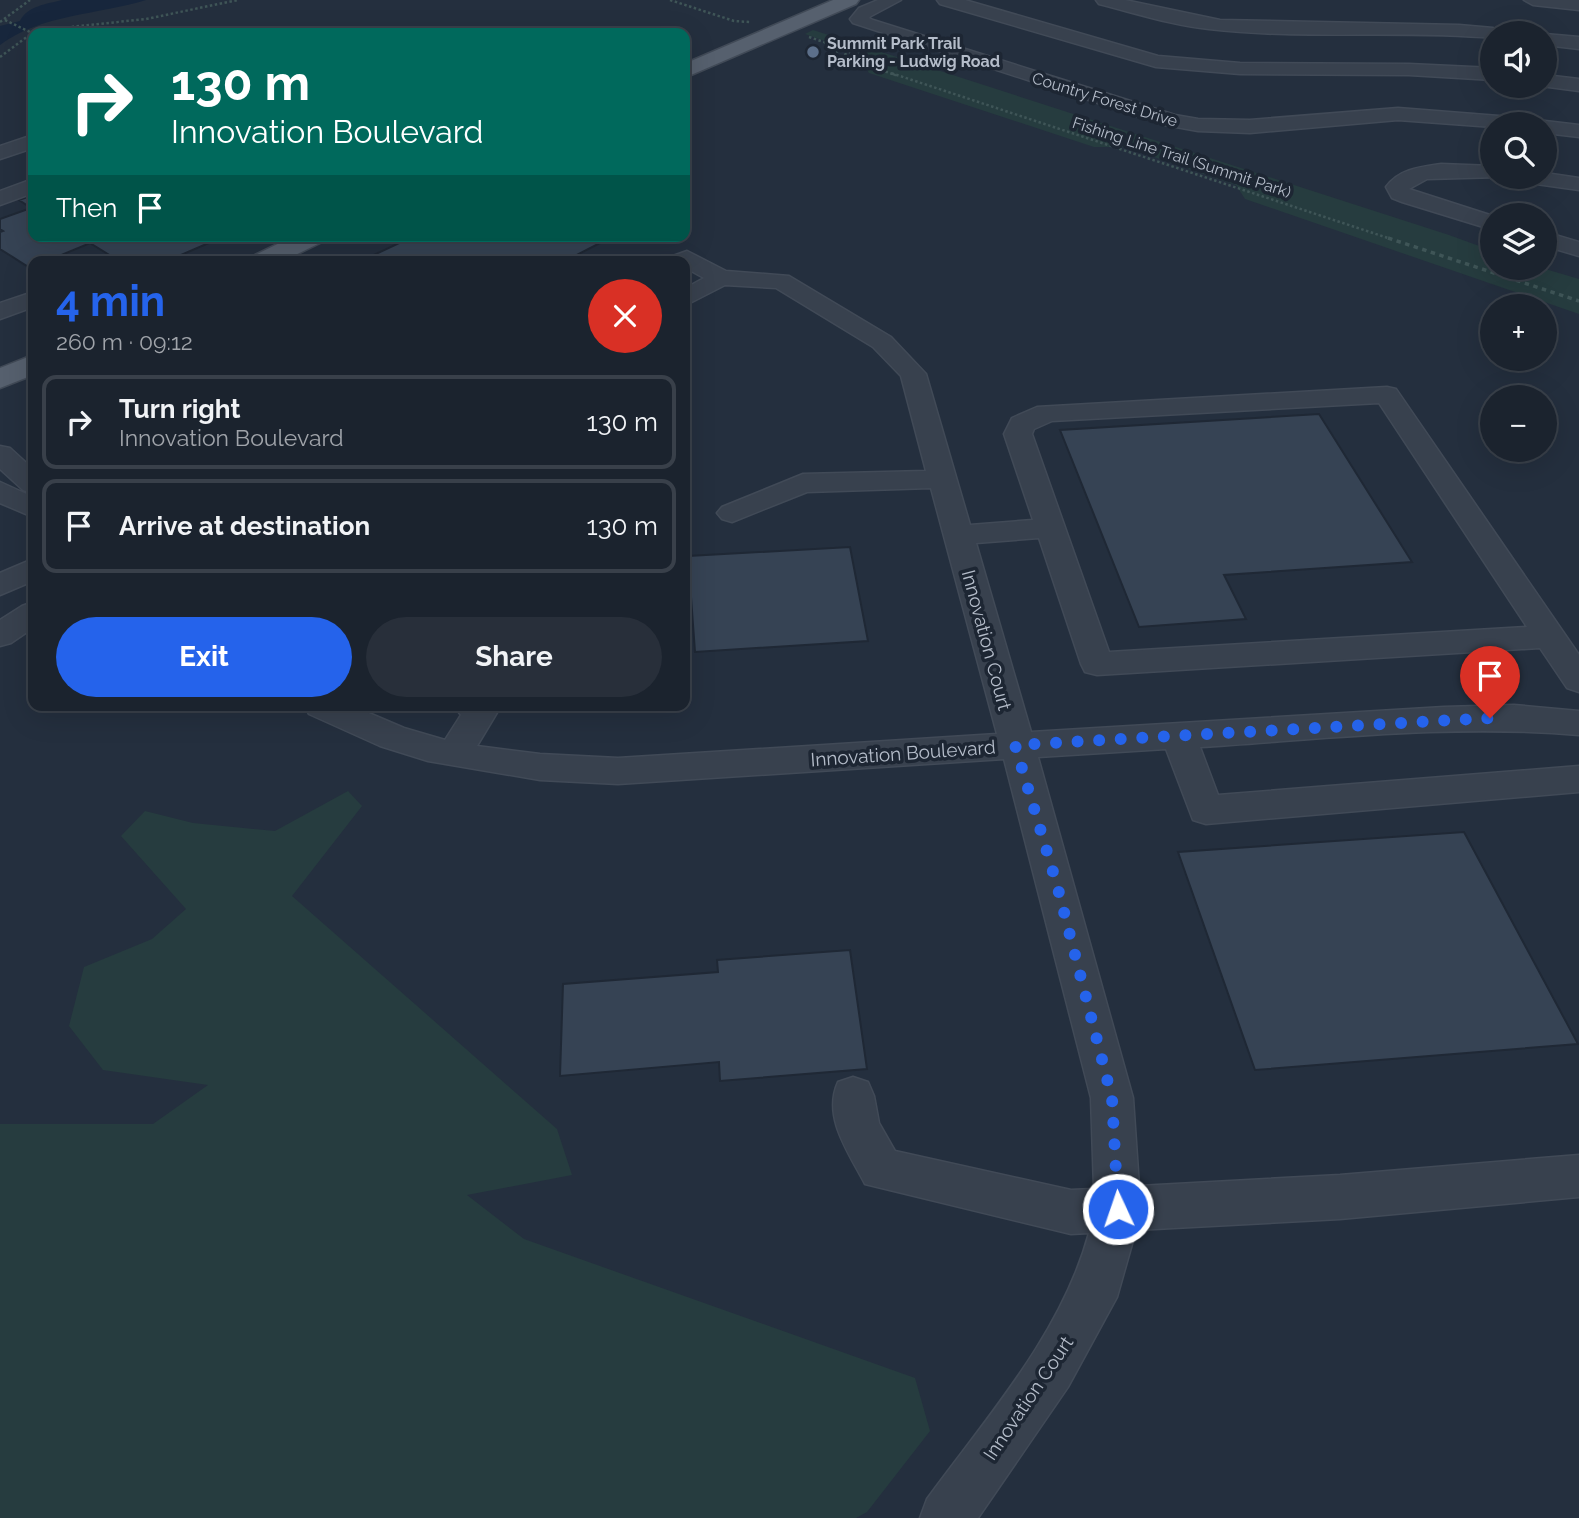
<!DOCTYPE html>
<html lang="en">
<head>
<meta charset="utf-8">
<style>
	body { margin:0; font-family:Raleway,sans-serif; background:#282f3a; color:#f1f3f6; height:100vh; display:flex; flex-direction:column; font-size:26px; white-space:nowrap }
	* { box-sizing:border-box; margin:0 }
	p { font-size:23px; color:#a0a4aa }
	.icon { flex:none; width:38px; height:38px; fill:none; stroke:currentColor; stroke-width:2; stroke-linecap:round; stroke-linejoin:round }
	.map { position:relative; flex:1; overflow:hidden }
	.panel { position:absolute; left:28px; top:256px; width:662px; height:455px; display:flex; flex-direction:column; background:#1b232e; border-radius:14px; box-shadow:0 7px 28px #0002,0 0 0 2px #39404a }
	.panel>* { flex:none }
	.guide { position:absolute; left:28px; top:28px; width:662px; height:214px; border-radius:14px; box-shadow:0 7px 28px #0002,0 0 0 2px #39404a; background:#00695c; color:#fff; overflow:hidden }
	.controls { position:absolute; left:1480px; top:21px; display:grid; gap:14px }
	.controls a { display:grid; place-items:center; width:77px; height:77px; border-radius:50%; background:#1b232e; box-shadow:0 7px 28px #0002,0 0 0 2px #39404a; font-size:35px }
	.pin { position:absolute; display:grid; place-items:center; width:60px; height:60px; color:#fff; margin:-72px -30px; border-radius:50% 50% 50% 0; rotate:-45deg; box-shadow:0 0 7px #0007 }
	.pin .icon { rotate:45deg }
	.me { position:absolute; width:77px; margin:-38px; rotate:357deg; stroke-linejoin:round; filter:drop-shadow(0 0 5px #0008) }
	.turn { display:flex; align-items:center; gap:24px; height:147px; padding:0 28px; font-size:32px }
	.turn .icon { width:91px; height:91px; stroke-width:2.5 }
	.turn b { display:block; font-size:49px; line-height:60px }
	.then { display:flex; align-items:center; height:66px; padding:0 28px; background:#0003; gap:14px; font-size:26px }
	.round { display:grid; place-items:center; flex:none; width:74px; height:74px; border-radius:37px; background:#282f3a }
	.summary { display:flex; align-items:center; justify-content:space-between; height:119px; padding:0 28px }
	h1 { font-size:42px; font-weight:700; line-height:52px; color:#2563eb }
	.button { display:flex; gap:14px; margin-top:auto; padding:14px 28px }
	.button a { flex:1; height:80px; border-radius:42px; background:#2563eb; color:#fff; font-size:28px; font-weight:700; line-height:80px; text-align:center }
	.button a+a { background:#282f3a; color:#f1f3f6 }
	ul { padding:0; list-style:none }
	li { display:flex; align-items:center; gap:21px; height:94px; margin:0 14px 10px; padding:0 14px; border:4px solid #39404a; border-radius:14px }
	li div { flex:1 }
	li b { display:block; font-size:26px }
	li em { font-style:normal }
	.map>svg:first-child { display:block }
	.green { fill:#263c3f }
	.water { fill:#17263c }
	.building { fill:#364354; stroke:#1f2835; stroke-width:2 }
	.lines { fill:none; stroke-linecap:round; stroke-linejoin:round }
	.minor-casing { stroke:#414a57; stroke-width:3 }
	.major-casing { stroke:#414a57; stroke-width:3 }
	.path-far1 { stroke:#3f5557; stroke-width:2.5; stroke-dasharray:2.5 2.5; stroke-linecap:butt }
	.path { stroke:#3f5557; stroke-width:3.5; stroke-dasharray:4.5 4.5; stroke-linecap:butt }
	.minor { fill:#38414e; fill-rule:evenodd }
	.major { fill:#56606e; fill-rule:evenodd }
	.route { stroke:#2563eb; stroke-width:12; stroke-dasharray:0 21.6 }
	.service-dot { fill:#5c6f8a; stroke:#1d2633; stroke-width:2.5 }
	.labels { text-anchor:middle; stroke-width:7; stroke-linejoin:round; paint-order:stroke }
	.far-poi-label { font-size:16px; font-weight:bold; fill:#b4bcc9; stroke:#1d2633; text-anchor:start }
	.far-street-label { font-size:16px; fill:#b4bcc9; stroke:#1d2633 }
	.street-label { font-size:19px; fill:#b4bcc9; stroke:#1d2633 }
</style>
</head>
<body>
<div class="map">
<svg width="1579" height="1518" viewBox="0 0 1579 1518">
	<rect width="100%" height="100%" fill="#242f3e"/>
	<path class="green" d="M813,30L1449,235L1493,251V268H1542L1579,279V314L1245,199L1236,185L1125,147H1094L869,73L863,63L873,61L871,57L805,34Z
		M348,791L362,806L292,896L557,1129L572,1175L467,1195L524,1239L915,1378L930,1431L867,1512L856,1518H0V1124H153L208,1085L103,1070L69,1026L84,967L152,939L186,909L121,836L145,811L193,823L275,831Z"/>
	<path class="water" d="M62,0H146C97,15 42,14 0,45V26L20,21C27,6 47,4 62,0Z"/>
	<path class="building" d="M33,195V236H225L167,261H119L90,243L47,261H33V266L30,268L0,249V232L3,231L0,229V219L31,208L19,200Z
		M414,236H595L604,241L565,261H361Z
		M1319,414L1412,562L1224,575L1246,619L1139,627L1060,430Z
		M850,547L868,641L695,652L688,556Z
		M1464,832L1578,1044L1255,1070L1178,852Z
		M850,950L867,1069L720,1081L719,1062L560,1076L563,984L718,972L717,960Z"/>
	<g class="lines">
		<defs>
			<path id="minor" d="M878,0H901L871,16L869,18L873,20L1175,115L1198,119L1250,120L1398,108L1524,118L1534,124L1493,127L1398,120L1250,133L1198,131L1165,125L853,23L850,19L859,8Z
				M937,0H965L1158,56L1240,63L1409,64L1493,68V80L1409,75L1240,74L1156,67L940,4Z
				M1096,0H1125L1220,20L1459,25L1493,28L1502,33H1493V38C1398,30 1303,40 1209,29C1171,25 1135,13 1099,4Z
				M1524,0H1579V10L1533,5Z
				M1545,34L1579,37V49L1545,45Z
				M1545,75L1579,79V91L1541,86H1545Z
				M1545,121L1579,125V137L1545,133V124H1537Z
				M33,135V148L0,159V146Z
				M1441,164L1493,166V177H1500L1427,179L1409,189L1493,216V230L1402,202L1392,198L1386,187C1399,169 1420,167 1441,164Z
				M1545,173L1579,178V190L1529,183L1518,177H1545Z
				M33,179V193L0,205V191Z
				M1545,232L1579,242V256L1545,246Z
				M687,251L726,271L789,276L891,337L926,374L970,525L1033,520L1004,434L1012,418L1037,407L1387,387L1396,389L1579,655V692L1567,688L1540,648L1097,675L1085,672L1081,664L1039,538L976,543L1031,732L1444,707L1514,705L1579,711V735C1453,724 1326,739 1200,747L1218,795L1579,766V792L1206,824L1193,820L1166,749L1038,757L1133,1098L1139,1186L1340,1175L1579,1155V1197L1340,1219L1136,1230L1117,1297L1068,1387L978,1518H920L927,1499C987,1417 1062,1333 1089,1233L1071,1234L865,1184C849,1153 822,1117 838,1082L853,1077L868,1082L874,1096L879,1123L895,1151L1071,1190L1094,1189L1091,1098L1004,759L618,784L540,780L428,761L380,746L309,714L304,705H350L404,728L445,740L461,715L453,705H495L498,711L477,746L540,754L618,758L997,734L931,488L807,492L732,522L722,519L717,513L722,507L803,474L926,471L901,376L873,347L776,288L725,285L684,306V289L704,278L684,267V261H669L673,256ZM1379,403L1527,627L1109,652L1032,434L1034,429L1052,421Z
				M33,292V307L0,319V303Z
				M0,446L10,448L33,469V493L23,490L0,469Z
				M0,482L33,497V517L0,503Z
				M33,559V581L0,595V573Z
				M33,602V628L11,643L0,646V620L22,606Z"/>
			<path id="major" d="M833,0H859L856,4L684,78V64Z
				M294,236H327L324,241L283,261H249L253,256Z
				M33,355V375L0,388V368Z"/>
		</defs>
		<use href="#minor" class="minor-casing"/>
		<use href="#major" class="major-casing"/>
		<path class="path-far1" d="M670,0L734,21L750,22
			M5,20L32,33
			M0,22L30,0
			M809,37L862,55L879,69L895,75L891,73L1394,240
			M831,54L838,51
			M0,57L28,36L42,30L146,19L238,0
			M840,57L850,52"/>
		<path class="path" d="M1388,238L1579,301"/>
		<use href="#minor" class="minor"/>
		<use href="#major" class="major"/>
	</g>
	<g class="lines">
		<path class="route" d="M1118,1209L1112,1098L1057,885L1015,745L1490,718"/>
	</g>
	<circle class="service-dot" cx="813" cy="52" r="7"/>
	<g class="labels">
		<g class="far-poi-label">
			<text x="827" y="49">Summit Park Trail<tspan x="827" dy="18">Parking - Ludwig Road</tspan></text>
		</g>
		<g class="far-street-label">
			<text transform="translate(1105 99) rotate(17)" y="6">Country Forest Drive</text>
			<text transform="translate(1182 157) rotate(18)" y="6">Fishing Line Trail (Summit Park)</text>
		</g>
		<g class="street-label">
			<text transform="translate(987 640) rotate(75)" y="7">Innovation Court</text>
			<text transform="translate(903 753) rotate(-4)" y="7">Innovation Boulevard</text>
			<text transform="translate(1028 1398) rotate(-56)" y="7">Innovation Court</text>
		</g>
	</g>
</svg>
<div class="controls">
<a><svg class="icon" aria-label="sound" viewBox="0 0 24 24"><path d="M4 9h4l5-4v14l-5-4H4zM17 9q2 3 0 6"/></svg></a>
<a><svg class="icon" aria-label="search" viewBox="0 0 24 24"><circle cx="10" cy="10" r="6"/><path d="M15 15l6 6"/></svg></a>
<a><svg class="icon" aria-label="layers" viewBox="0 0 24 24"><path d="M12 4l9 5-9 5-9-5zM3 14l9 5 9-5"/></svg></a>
<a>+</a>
<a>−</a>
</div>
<div class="pin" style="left:1490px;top:718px;background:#d93025"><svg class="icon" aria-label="arrive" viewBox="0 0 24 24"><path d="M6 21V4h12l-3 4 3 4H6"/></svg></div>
<svg class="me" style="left:1118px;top:1209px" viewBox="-20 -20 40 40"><circle r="17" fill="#2563eb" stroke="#fff" stroke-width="3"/><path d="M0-11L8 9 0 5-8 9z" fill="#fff"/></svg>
<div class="guide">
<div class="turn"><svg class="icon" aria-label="right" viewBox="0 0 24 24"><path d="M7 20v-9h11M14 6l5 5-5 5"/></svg><div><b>130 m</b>Innovation Boulevard</div></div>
<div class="then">Then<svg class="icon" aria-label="arrive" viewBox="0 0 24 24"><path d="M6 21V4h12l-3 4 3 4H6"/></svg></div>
</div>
<section class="panel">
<div class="summary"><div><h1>4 min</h1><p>260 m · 09:12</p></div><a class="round" style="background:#d93025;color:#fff"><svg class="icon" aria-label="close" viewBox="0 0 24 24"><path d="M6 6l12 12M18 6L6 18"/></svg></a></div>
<ul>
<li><svg class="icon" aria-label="right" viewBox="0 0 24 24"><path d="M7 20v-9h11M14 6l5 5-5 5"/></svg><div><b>Turn right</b><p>Innovation Boulevard</p></div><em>130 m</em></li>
<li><svg class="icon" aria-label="arrive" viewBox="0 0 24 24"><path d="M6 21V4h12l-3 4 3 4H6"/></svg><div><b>Arrive at destination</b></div><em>130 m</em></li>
</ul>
<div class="button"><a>Exit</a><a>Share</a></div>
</section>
</div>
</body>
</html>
